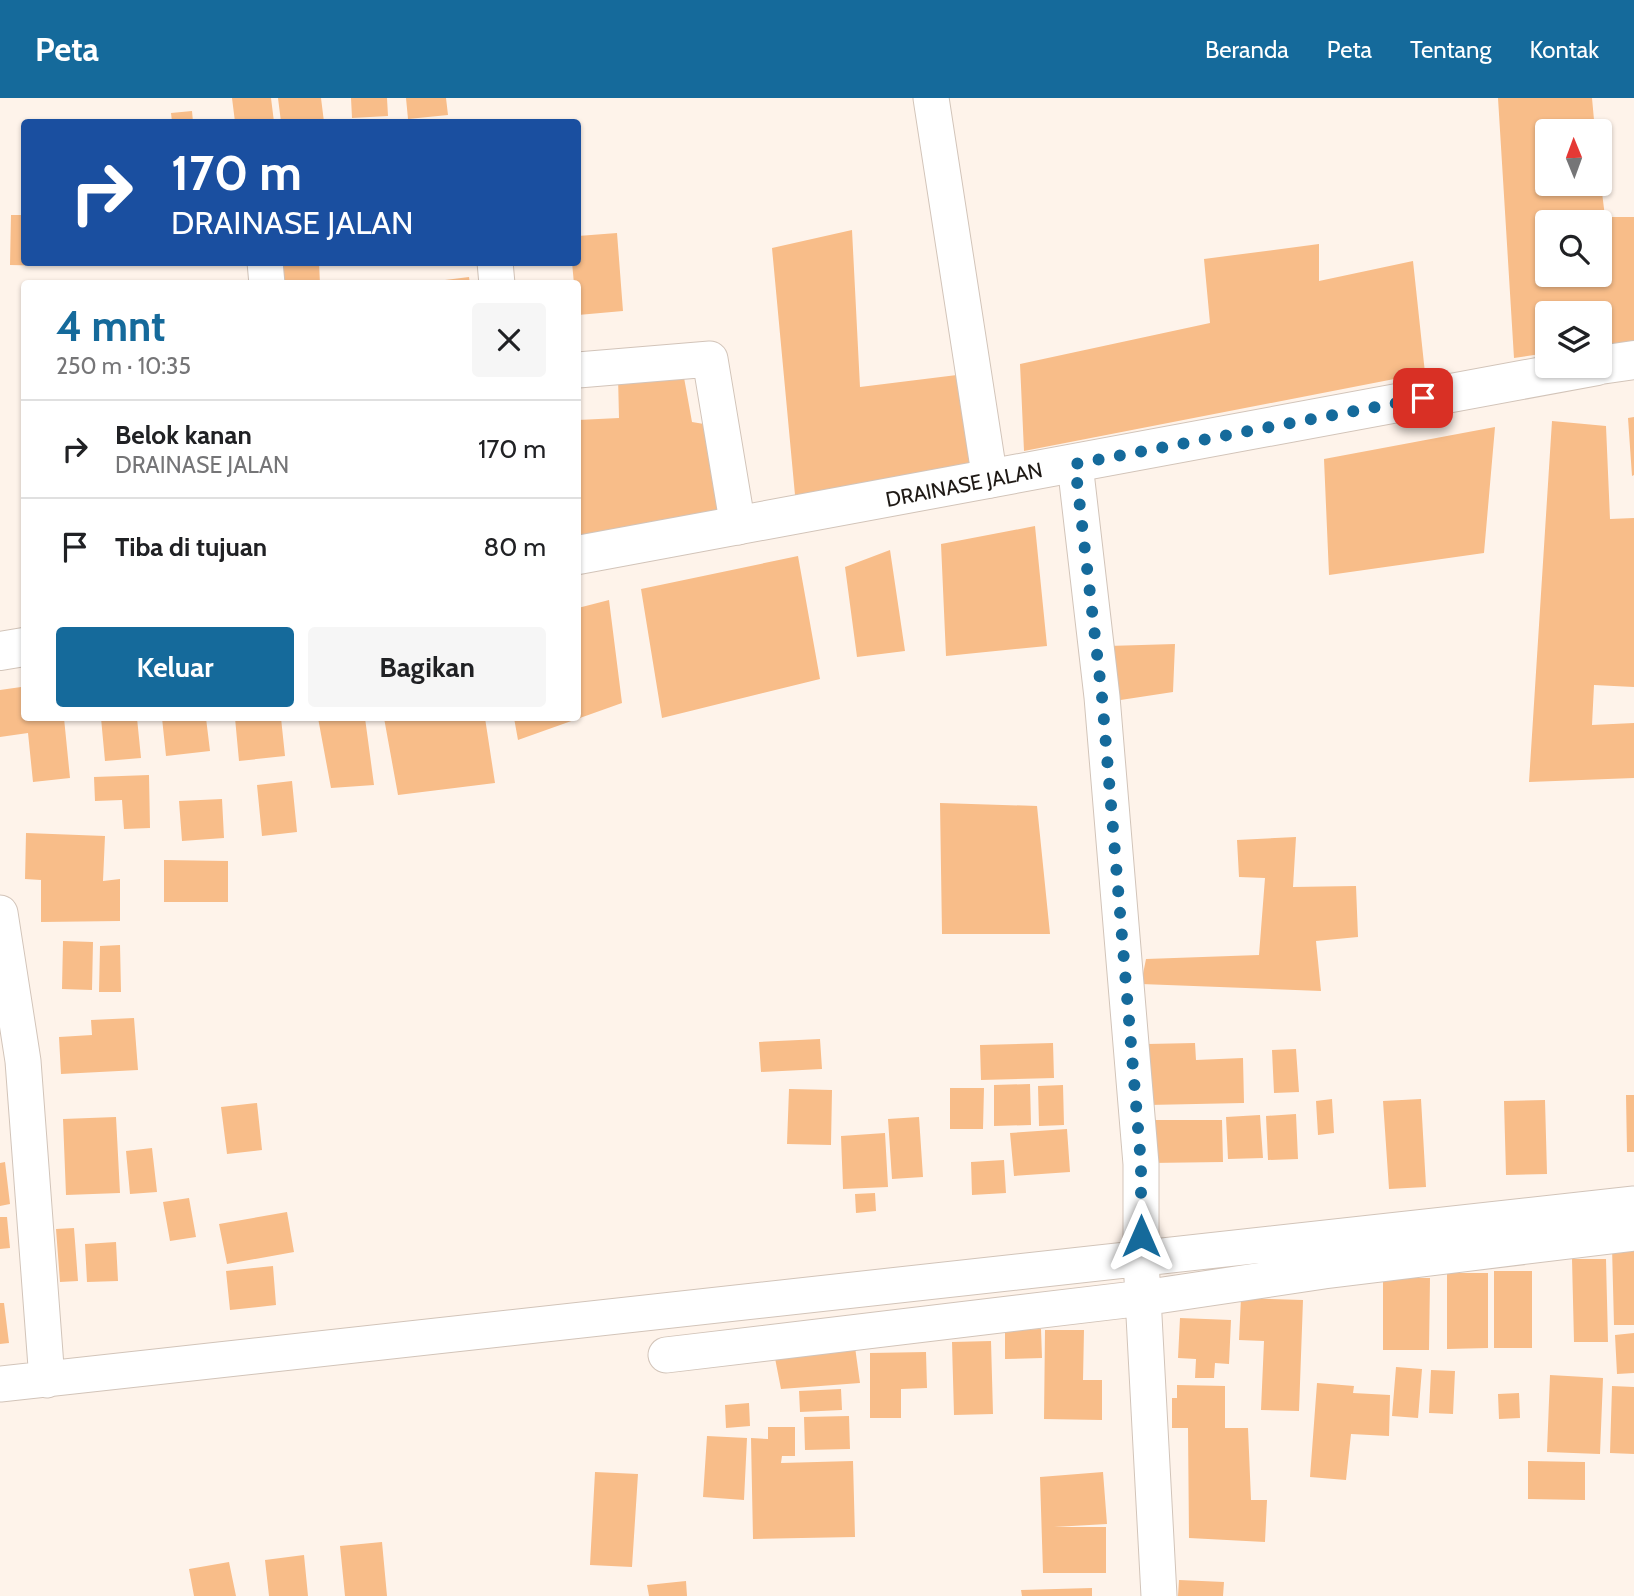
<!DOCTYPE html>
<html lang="id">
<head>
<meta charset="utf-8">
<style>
	body { margin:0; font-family:Cabin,sans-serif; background:#f6f6f6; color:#202124; height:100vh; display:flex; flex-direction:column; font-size:26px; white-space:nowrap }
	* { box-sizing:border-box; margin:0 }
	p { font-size:23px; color:#757577 }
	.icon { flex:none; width:38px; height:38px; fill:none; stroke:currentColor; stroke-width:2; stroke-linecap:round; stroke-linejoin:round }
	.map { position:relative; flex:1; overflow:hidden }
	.drawer { position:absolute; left:21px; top:182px; width:560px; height:441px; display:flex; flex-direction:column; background:#fff; border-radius:7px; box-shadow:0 2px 5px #0004 }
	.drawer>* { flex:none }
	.banner { position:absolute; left:21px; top:21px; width:560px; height:147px; border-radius:7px; box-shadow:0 2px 5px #0004; background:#1a4fa0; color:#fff; overflow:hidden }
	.needle { width:46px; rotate:359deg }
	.tools { position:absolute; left:1535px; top:21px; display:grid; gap:14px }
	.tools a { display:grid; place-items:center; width:77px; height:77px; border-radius:7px; background:#fff; box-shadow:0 2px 5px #0004; font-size:35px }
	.pin { position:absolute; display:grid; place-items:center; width:60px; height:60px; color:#fff; margin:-30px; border-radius:14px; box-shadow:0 4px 10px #0006 }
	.me { position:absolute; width:77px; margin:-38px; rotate:0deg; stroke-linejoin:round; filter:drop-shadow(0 0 5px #0008) }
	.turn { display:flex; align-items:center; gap:24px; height:147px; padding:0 35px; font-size:32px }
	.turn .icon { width:91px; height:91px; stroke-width:2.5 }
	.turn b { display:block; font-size:49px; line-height:60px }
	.round { display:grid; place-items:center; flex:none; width:74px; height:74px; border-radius:7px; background:#f6f6f6 }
	.headline { display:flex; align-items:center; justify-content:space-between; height:119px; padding:0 35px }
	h1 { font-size:42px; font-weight:700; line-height:52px; color:#156a9b }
	.action { display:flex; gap:14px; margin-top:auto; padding:14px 35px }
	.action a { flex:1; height:80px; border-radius:7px; background:#156a9b; color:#fff; font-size:28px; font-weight:700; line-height:80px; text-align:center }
	.action a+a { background:#f6f6f6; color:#202124 }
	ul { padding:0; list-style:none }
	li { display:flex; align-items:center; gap:21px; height:98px; padding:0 35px; border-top:2px solid #e0e0e0 }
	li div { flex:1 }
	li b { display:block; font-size:26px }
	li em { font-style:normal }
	header { display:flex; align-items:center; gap:42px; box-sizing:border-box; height:98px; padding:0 35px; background:#156a9b; color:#fff }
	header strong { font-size:33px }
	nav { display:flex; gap:38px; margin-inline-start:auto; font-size:24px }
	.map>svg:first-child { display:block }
	.building { fill:#f8bd89; fill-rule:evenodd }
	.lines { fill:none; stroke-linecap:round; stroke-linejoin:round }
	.minor-casing { stroke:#d2c4b9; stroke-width:37 }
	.tertiary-casing { stroke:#d2c4b9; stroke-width:40 }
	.minor { stroke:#fff; stroke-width:35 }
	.tertiary { stroke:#fff; stroke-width:38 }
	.route { stroke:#156a9b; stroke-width:12; stroke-dasharray:0 21.6 }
	.labels { text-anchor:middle; stroke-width:5; stroke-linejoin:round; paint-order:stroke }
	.street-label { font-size:21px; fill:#1e1915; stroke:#fff }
</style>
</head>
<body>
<header>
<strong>Peta</strong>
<nav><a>Beranda</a><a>Peta</a><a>Tentang</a><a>Kontak</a></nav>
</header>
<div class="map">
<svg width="1634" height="1498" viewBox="0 0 1634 1498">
	<rect width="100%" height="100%" fill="#fef3ea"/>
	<path class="building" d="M232,0H271L274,24H235Z
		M278,0H321L324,24H281Z
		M351,0H387L388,18L352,20Z
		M406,0H446L448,17L408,21Z
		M1498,0H1592L1595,33H1547V86H1601L1605,119H1634V244L1600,248V215H1547V255L1514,260ZM1547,124H1600V177H1547Z
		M192,13L193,24H172L171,15Z
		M11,117H24V164H56V168L10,167Z
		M852,132L860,289L965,276L972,374L795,397L772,150Z
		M617,135L623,213L578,217V186H574L572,164H578V138Z
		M1319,146V183L1413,163L1425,275L1024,353L1020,266L1210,225L1204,161Z
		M270,164H319L320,186H270Z
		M469,179L470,186H429V184Z
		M683,274L692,324L710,327L723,415L578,439V322L619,320L618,278Z
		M1634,319V377L1632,378L1628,320Z
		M1552,323L1606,328L1610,421L1634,420V589L1594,587L1592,627L1634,625V680L1529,684Z
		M1495,329L1484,455L1329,477L1324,361Z
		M1035,428L1047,548L946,558L941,446Z
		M890,452L905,553L857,559L845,469Z
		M798,458L820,581L662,620L641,491Z
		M609,502L622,605L518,642L514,620H578V510Z
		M1175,546L1173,594L1114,603L1108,548Z
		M21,589L24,620H64L70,680L33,684L28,635L0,639V592Z
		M101,620H137L141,660L105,663Z
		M162,620H206L210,653L166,658Z
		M235,620H281L285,658L239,663Z
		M318,620H365L374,687L331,690Z
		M384,620H485L495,685L398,697Z
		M149,677L150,730L124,731L122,702L95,703L94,679Z
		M292,683L297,734L262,738L257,687Z
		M222,701L224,740L182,743L179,703Z
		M940,705L1037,708L1050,836H942Z
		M26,735L105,738L103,783L120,781V823L41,824V782L25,781Z
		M1296,739L1293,789L1356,788L1358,839L1316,843L1321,893L1141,886L1146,861L1259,857L1265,780L1239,779L1237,742Z
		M164,762L228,763V804H164Z
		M63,843L93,844L92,892L62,891Z
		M120,847L121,894H99L100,848Z
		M134,920L138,972L61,976L59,939L92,937L91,922Z
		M820,941L822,971L761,974L759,944Z
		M1053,945L1054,980L981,982L980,947Z
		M1195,945L1196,962L1243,960L1244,1005L1148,1007L1147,946Z
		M1296,951L1299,994L1274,995L1272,952Z
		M1030,986L1031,1027L994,1028V987Z
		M1063,987L1064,1027L1039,1028L1038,988Z
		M950,990H984L983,1031H950Z
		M789,991L832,992L831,1047L787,1046Z
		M1626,997H1634V1054H1627Z
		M1332,1001L1334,1035L1318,1037L1316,1003Z
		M1421,1001L1426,1089L1389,1091L1383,1003Z
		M1545,1002L1547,1076L1506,1077L1504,1003Z
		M257,1005L262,1052L227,1056L221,1009Z
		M1296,1016L1298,1061L1268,1062L1266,1018Z
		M1260,1017L1263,1060L1228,1061L1226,1019Z
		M116,1019L120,1095L66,1097L63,1021Z
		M919,1019L923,1079L892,1081L888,1021Z
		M1150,1022H1222L1223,1064L1150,1065Z
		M1067,1031L1070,1074L1014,1078L1010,1035Z
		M885,1035L888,1089L843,1091L841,1038Z
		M152,1050L157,1094L130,1096L126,1053Z
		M1004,1062L1006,1095L972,1097L971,1064Z
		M5,1064L10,1106L0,1108V1065Z
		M875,1095L876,1113L856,1115L855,1096Z
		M189,1100L196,1139L170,1143L163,1104Z
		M287,1114L294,1154L227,1166L219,1126Z
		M0,1119H7L10,1150L0,1151Z
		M74,1130L78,1183L60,1184L56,1131Z
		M116,1144L118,1183L87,1184L85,1146Z
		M1634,1148V1227H1614L1612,1149Z
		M1572,1161H1606L1608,1244H1574Z
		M273,1168L276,1207L230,1212L226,1173Z
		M1494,1173H1532V1250H1494Z
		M1447,1175H1488V1250L1447,1251Z
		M1383,1180H1430L1429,1252H1383Z
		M1241,1200L1303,1202L1299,1313L1261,1312L1264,1243L1239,1242Z
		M0,1205H4L9,1245L0,1246Z
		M1180,1220L1231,1222L1229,1266L1215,1265L1214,1280H1195L1196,1261L1178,1260Z
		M1041,1231L1042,1260L1005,1261V1232Z
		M1045,1232H1084L1083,1282H1102V1322L1044,1321Z
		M1634,1235V1275L1617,1276L1615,1237Z
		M991,1243L993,1316L954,1317L952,1244Z
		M855,1249L860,1285L781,1291L774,1255Z
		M926,1254L927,1290L901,1291V1320H870V1255Z
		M1396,1269L1422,1271L1418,1320L1392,1318Z
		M1431,1272L1455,1273L1453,1316L1429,1315Z
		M1550,1277L1603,1280L1600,1356L1547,1354Z
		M1317,1285L1354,1288L1353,1295L1390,1297L1389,1338L1351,1336L1346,1382L1310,1379Z
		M1177,1287L1225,1288V1330H1248L1251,1402H1267L1265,1444L1189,1440L1188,1330H1172V1300H1177Z
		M1612,1288L1634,1289V1356L1610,1355Z
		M841,1291L842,1312L800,1314L799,1293Z
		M1519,1295L1520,1320L1499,1321L1498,1296Z
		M749,1305L750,1328L726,1330L725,1307Z
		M849,1318L850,1351L805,1352L804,1319Z
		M768,1329H795V1358H782L781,1365L853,1363L855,1439L753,1441L751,1340L768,1341Z
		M707,1338L747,1340L744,1402L703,1399Z
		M1528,1363L1585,1364V1402L1528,1401Z
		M595,1374L638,1376L632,1469L590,1467Z
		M1103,1374L1107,1426L1054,1429H1106V1475H1043L1040,1379Z
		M382,1444L387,1498H345L340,1448Z
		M304,1457L308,1498H269L265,1462Z
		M229,1464L236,1498H194L189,1471Z
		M1179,1482L1224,1484L1223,1498H1178Z
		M686,1483L687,1498H649L647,1487Z
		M1092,1490V1498H1022L1021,1492Z"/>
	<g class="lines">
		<defs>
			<path id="minor" d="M931,0L990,382
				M265,164L267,186
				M495,164L497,186
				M578,272L710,261L738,429
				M1075,366L1102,599L1141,1066V1162L1159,1498
				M0,815L23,963L47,1282
				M666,1257L1143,1200L1324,1173L1634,1135
				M0,1286L1634,1106"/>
			<path id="tertiary" d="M1600,267L1634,262
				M578,457L1597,268
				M0,553L24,549"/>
		</defs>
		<use href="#minor" class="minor-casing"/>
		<use href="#tertiary" class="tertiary-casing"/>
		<use href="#minor" class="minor"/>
		<use href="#tertiary" class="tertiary"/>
	</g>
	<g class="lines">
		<path class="route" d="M1141,1138V1066L1102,599L1075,366L1423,300"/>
	</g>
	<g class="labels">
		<g class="street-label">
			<text transform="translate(964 387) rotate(-11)" y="7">DRAINASE JALAN</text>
		</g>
	</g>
</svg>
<div class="tools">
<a><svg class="needle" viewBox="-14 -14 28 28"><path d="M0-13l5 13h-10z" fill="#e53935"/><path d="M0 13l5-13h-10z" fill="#757577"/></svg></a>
<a><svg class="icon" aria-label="search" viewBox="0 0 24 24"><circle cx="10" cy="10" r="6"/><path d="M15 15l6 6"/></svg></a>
<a><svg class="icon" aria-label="layers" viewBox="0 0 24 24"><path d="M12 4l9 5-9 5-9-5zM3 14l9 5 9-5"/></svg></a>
</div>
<div class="pin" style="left:1423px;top:300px;background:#d93025"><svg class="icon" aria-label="arrive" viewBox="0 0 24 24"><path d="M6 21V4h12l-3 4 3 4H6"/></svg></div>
<svg class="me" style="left:1141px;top:1138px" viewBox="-20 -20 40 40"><path d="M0-17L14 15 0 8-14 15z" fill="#156a9b" stroke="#fff" stroke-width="4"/></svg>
<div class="banner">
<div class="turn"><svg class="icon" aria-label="right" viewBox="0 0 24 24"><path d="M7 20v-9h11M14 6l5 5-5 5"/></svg><div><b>170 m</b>DRAINASE JALAN</div></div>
</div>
<section class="drawer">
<div class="headline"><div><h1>4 mnt</h1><p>250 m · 10:35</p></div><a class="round"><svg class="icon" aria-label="close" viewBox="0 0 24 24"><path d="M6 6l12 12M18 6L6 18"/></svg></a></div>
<ul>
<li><svg class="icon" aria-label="right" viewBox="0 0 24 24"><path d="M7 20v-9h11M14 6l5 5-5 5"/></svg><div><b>Belok kanan</b><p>DRAINASE JALAN</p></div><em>170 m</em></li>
<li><svg class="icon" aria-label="arrive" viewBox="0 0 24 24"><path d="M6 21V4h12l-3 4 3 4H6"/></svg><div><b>Tiba di tujuan</b></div><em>80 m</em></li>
</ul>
<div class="action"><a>Keluar</a><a>Bagikan</a></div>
</section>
</div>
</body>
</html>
